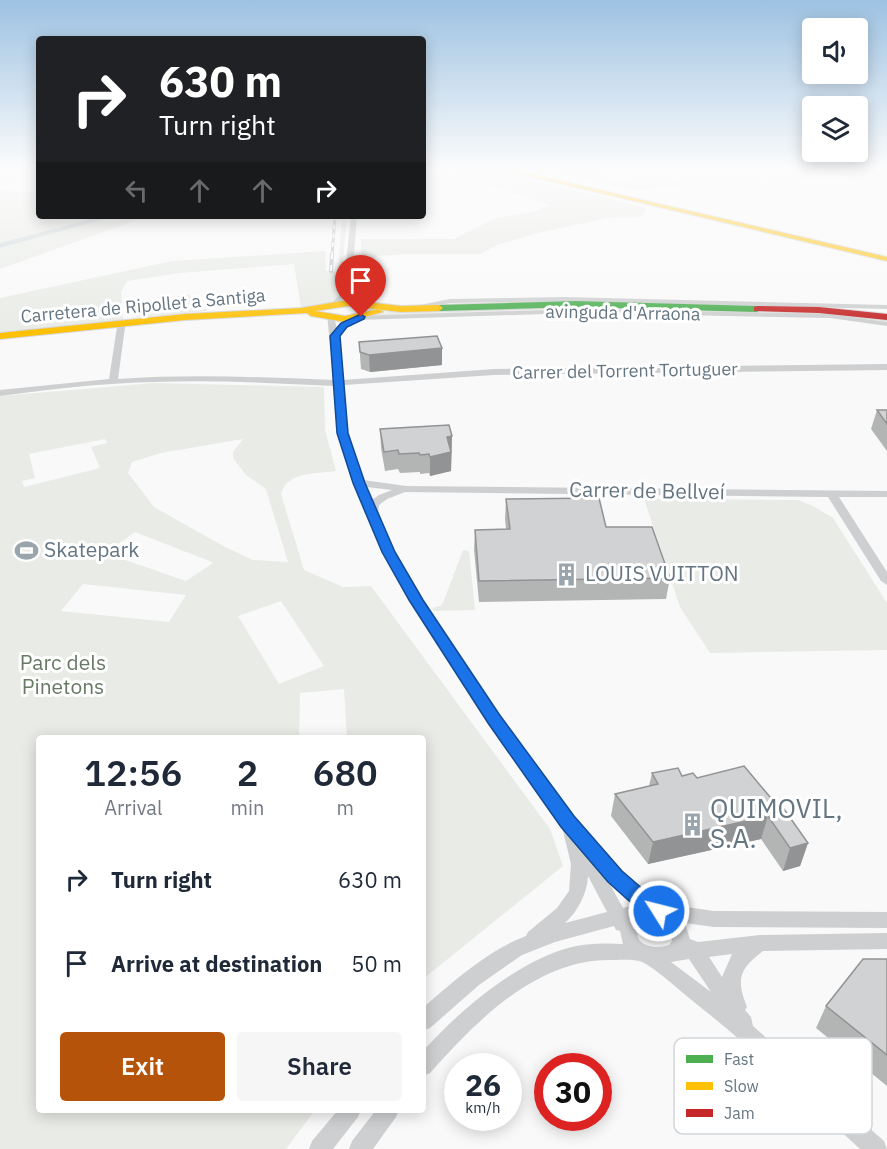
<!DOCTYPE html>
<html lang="en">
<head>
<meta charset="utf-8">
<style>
	body { margin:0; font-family:"IBM Plex Sans",sans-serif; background:#f6f6f7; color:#1f2937; height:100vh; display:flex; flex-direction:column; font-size:22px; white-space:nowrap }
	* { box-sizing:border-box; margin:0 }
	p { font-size:20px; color:#747a83 }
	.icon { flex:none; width:33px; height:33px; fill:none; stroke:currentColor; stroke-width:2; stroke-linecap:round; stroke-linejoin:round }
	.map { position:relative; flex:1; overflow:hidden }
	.panel { position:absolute; left:36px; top:735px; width:390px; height:378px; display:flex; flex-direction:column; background:#fff; border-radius:6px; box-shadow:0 3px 15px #0003 }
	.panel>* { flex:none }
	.guide { position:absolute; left:36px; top:36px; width:390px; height:183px; border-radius:6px; box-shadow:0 3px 15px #0003; background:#202124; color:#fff; overflow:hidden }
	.buttons { position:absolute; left:802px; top:18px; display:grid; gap:12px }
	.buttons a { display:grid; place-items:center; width:66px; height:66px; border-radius:6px; background:#fff; box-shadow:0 3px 15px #0003; font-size:30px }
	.speed { position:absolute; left:444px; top:1053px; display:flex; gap:12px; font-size:30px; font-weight:700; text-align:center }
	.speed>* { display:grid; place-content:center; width:78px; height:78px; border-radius:50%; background:#fff; box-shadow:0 3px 15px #0003; line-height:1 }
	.speed small { font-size:15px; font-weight:400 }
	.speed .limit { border:9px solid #d22; background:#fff; color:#111 }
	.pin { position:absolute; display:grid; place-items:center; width:51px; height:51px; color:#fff; margin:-62px -26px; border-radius:50% 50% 50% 0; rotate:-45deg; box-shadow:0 0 6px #0007 }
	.pin .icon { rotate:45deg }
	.me { position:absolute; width:66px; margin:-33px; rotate:306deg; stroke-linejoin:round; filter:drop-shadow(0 0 4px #0008) }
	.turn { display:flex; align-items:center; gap:21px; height:126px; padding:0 24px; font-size:27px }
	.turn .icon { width:78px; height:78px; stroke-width:2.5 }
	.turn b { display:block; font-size:42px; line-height:51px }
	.lanes { display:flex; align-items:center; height:57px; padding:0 24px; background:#0003; justify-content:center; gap:30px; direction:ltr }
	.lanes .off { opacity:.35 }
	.eta { display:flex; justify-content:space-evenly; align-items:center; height:102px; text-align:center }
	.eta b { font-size:36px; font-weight:600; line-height:42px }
	.button { display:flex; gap:12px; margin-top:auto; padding:12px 24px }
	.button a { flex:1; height:69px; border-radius:6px; background:#b45309; color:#fff; font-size:24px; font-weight:600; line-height:69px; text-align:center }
	.button a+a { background:#f6f6f7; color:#1f2937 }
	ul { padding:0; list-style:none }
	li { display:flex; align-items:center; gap:18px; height:84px; padding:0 24px }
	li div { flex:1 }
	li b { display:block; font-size:22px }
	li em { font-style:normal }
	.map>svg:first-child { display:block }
	.green { fill:#e8ebe6; fill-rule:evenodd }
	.water { fill:#ced6d9 }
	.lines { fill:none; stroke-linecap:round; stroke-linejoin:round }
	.fast-casing { stroke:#d5d6d7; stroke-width:2 }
	.slow-casing { stroke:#d5d6d7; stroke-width:2 }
	.jam-casing { stroke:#d5d6d7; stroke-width:2 }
	.street { fill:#cecfd0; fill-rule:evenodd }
	.fast { fill:#4caf50; fill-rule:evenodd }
	.slow { fill:#ffc107; fill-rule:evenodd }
	.jam { fill:#c62828; fill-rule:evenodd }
	.rail-far1-casing { stroke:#c3c5c6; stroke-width:3 }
	.rail-casing { stroke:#c3c5c6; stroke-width:4 }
	.rail-far1 { stroke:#fff; stroke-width:1.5; stroke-dasharray:4.5; stroke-linecap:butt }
	.rail { stroke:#fff; stroke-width:2; stroke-dasharray:6; stroke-linecap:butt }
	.wall { fill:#b3b5b5 }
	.shaded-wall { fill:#929394 }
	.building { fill:#d0d2d3; stroke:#929394; stroke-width:1.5 }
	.route { fill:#1a73e8; stroke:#114b97; stroke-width:1.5 }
	.labels { text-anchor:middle; stroke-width:6; stroke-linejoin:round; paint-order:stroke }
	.far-street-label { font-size:18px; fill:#657683; stroke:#fff }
	.street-label { font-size:21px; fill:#657683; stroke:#fff }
	.poi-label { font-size:21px; fill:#657683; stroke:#fff; text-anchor:start }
	.park-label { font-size:21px; fill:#687a64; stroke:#fff }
	.near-poi-label { font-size:26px; fill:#657683; stroke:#fff; text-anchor:start }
	.key { fill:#fff; stroke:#d1d6da; stroke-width:1.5 }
	.key-label { font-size:16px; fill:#657683 }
</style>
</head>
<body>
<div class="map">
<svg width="887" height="1149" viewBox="0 0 887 1149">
	<rect width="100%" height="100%" fill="#f9f9f9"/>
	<path class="green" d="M443,170H495L647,208L642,217L609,218L537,233L497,245L480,254H404L378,256L362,265L361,239H453L496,218L533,212L549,205Z
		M544,170H579L638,185L681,182L688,185L630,190Z
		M813,170H887V184L860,183L867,181Z
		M0,189L22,192L39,190V216H101L0,243Z
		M116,216H148L0,269V248Z
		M342,216H347L340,294L337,300C325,305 314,307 301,308L294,264L180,273L127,281L121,292L123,320L0,333V298L172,261L325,251L326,271L338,272Z
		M188,294L208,311L136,317L134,304Z
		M570,306L795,311L887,320V322L834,315L575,309L369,316L393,311Z
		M154,383L324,387L325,430L336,471C316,474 287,471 281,494L304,570L343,587L371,586L550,829L563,866L423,979V738H347L344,689L300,693L299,738H39V1110H315L286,1149H0V396ZM105,439L107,443L91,447L100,468L24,487L22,481L35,478L29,454ZM243,439L233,452V458L246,475L266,489L288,562L253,560L225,547L154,507L128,473L132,462L161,453ZM135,532L212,562L213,563L186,581L105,553ZM83,584L186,595L169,622L61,611ZM281,601L324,666L279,684L238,616Z
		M644,499L798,500L813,506L833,518L887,603V650L710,653L680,607Z
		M463,550L469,551L475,610L434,611L432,608L440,606L443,603Z"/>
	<path class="water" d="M101,216H116L0,248V243Z"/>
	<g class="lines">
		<defs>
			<path id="fast" d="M575,301L757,306L761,309L757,312L575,307L439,311L435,308L439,305Z"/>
			<path id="slow" d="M503,170H514L887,257V261Z
				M348,300L401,306L439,305L443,308L439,311L401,312L348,306L315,311L345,316L379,309L383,312L345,322L311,316L307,313L185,320L0,339V333L185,314L301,308Z"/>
			<path id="jam" d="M757,306L819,307L887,314V320L819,313L754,311V307Z"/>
		</defs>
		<use href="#fast" class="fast-casing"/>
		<use href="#slow" class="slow-casing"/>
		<use href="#jam" class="jam-casing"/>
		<path class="street" d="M351,216H357L351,292L333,308L329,306L343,291Z
			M565,297L887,305V309L565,301L450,303L409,310L405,308L450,299Z
			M575,309L830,314L887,322V326L830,318L575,313L357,320L347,327L339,336L343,380L494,369L887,364V370L494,375L344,385L348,433L363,480L406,486L887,491V497H839L887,572V585L881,581L828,497L405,492L387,499L379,505L378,514L395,552L422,600L498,715L573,816L621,871L658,903L714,911L887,912V928L714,927L685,923L690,939L698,942L760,935L887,933V949L763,951C739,969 736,979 747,1007L745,1010L751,1017L753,1026L884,1141L887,1149H860C804,1097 749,1045 689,998C677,988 655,968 642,962C635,959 622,960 614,960C539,957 477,1020 430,1073L423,1076V1051C459,1011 515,963 568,948C586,943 604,943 623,944L620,931L616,930L614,926L555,942L522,955L479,985L430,1028L423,1030V1008L425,1006C455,980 489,950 526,936L528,932L557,908L569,891L571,864L562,827L488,723L410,600L383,552L354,483L338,433L335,386C275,383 215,380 155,382C103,383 52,389 0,396V390L109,379L117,327L121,325L125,327L118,379C190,374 262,377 334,380L327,315H333L337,328L341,323L355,316ZM366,487L392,490L379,495L372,500ZM588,876L607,912L565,923C578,911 587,894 588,876ZM607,879L609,881L635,905L623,908ZM646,918L658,919L669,926L672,941L669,945C659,949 638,948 637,933C637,930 638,926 639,923ZM732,954L722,977L709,957ZM689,959L711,992L671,962Z
			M338,1110H361L358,1117L333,1149H309L312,1141Z
			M376,1110H399L396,1117L373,1149H349L352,1141Z"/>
		<use href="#fast" class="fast"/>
		<use href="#slow" class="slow"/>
		<use href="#jam" class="jam"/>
		<defs>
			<path id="rail-far1" d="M332,256L335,216"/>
			<path id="rail" d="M331,271L332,254"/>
		</defs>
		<use href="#rail-far1" class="rail-far1-casing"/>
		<use href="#rail" class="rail-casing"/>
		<use href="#rail-far1" class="rail-far1"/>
		<use href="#rail" class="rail"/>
	</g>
	<path class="wall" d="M359,342L442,348V365L370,372L361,369Z
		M877,410H887V451L871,429Z
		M380,429L452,436L451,471L430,476L429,473L420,474V472L400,473L398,469L385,471L381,448Z
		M506,499L606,527L670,578L666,599L479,602L474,550L475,530L506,529L505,519Z
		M744,766L808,843L800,866L783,871L761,839L648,864L611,816L615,794L649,786L652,773L682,776L697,778Z
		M887,959V1086L816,1028L826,1006Z"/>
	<path class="shaded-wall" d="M442,348V365L370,372L369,355Z
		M452,436L451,471L430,476V457L447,437Z
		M768,816L761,839L648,864L653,842Z
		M808,843L800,866L783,871L790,848Z"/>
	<path class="building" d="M437,336L442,348L369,355L360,352L359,342Z
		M877,410H887V424Z
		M449,425L452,436L447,437L451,452L430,457L429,454L420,455L419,453L399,454L398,450L384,452L380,429Z
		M599,498L606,527H652L670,578L479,581L475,530L510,529L506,499Z
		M744,766L780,809H784L808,843L790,848L768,816L653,842L615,794L658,784L652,773L678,768L682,776L693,773L697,778Z
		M863,959H887V1055L826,1006Z"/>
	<linearGradient id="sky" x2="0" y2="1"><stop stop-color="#9dc2e2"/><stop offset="0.51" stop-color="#fcfcfc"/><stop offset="1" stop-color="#fcfcfc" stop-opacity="0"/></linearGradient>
	<rect width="887" height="331" fill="url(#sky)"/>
	<path class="route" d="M361,314L365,317L364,319L347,327L340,336L348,433L365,483L395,552L423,600L499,714L574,816L622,871L659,903L666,905L669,911L666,918L659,920L646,916L608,882L561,827L488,723L409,600L382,552L353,483L337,433L330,336L341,323Z"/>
	<defs>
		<symbol id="stadium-bare" viewBox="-9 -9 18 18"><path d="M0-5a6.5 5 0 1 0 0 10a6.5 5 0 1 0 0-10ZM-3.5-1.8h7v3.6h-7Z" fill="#99a4ac" stroke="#fff" stroke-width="2.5" paint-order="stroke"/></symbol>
		<symbol id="building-bare" viewBox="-9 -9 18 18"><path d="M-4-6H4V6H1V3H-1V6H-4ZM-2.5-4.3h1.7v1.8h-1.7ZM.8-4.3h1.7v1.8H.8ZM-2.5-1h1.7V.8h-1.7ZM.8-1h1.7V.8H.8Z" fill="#99a4ac" stroke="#fff" stroke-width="2.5" paint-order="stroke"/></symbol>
	</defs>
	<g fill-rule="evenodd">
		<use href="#stadium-bare" x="10" y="534" width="33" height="33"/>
		<use href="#building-bare" x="550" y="558" width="33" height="33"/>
		<use href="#building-bare" x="676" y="808" width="33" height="33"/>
	</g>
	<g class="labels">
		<g class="far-street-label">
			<text transform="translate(143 306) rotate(-5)" y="6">Carretera de Ripollet a Santiga</text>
			<text transform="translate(623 313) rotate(1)" y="6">avinguda d'Arraona</text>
			<text transform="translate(625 371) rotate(-1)" y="6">Carrer del Torrent Tortuguer</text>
		</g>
		<g class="street-label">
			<text transform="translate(647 491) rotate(1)" y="7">Carrer de Bellveí</text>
		</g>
		<g class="poi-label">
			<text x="44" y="557">Skatepark</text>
			<text x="585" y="581">LOUIS VUITTON</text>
		</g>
		<g class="park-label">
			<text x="63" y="670">Parc dels<tspan x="63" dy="24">Pinetons</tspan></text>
		</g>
		<g class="near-poi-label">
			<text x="710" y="818">QUIMOVIL,<tspan x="710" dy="30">S.A.</tspan></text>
		</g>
	</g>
	<rect x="674" y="1038" width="198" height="96" rx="9" class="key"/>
	<rect x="686" y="1055" width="27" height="8" fill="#4caf50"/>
	<rect x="686" y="1082" width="27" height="8" fill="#ffc107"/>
	<rect x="686" y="1109" width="27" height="8" fill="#c62828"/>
	<g class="key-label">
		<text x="724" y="1065">Fast</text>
		<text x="724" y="1092">Slow</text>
		<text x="724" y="1119">Jam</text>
	</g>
</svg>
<div class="buttons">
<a><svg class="icon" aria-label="sound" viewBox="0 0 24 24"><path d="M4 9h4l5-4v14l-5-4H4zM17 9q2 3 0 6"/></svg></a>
<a><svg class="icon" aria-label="layers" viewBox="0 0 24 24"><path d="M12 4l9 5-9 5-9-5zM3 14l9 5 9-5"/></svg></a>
</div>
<div class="speed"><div>26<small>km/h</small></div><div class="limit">30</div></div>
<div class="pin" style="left:361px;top:317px;background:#d93025"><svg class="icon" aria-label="arrive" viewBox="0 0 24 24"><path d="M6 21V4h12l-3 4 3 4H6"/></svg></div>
<svg class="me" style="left:659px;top:911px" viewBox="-20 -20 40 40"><circle r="17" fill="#1a73e8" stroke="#fff" stroke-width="3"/><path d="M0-11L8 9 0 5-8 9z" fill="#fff"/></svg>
<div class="guide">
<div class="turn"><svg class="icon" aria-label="right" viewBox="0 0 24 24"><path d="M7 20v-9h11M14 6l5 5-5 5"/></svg><div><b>630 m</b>Turn right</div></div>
<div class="lanes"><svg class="icon off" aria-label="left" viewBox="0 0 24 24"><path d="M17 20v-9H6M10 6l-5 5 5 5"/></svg><svg class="icon off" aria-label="ahead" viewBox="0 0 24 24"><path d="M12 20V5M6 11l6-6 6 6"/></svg><svg class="icon off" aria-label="ahead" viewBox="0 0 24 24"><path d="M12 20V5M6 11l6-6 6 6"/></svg><svg class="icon" aria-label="right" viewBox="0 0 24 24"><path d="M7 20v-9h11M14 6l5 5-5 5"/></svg></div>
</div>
<section class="panel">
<div class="eta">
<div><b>12:56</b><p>Arrival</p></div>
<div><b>2</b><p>min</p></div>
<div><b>680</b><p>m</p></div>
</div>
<ul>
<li><svg class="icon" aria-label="right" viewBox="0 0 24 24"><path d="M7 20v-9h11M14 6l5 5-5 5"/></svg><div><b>Turn right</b></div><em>630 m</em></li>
<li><svg class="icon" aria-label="arrive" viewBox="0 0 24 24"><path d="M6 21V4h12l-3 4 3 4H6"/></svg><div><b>Arrive at destination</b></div><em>50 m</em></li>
</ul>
<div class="button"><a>Exit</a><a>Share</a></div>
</section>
</div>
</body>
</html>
